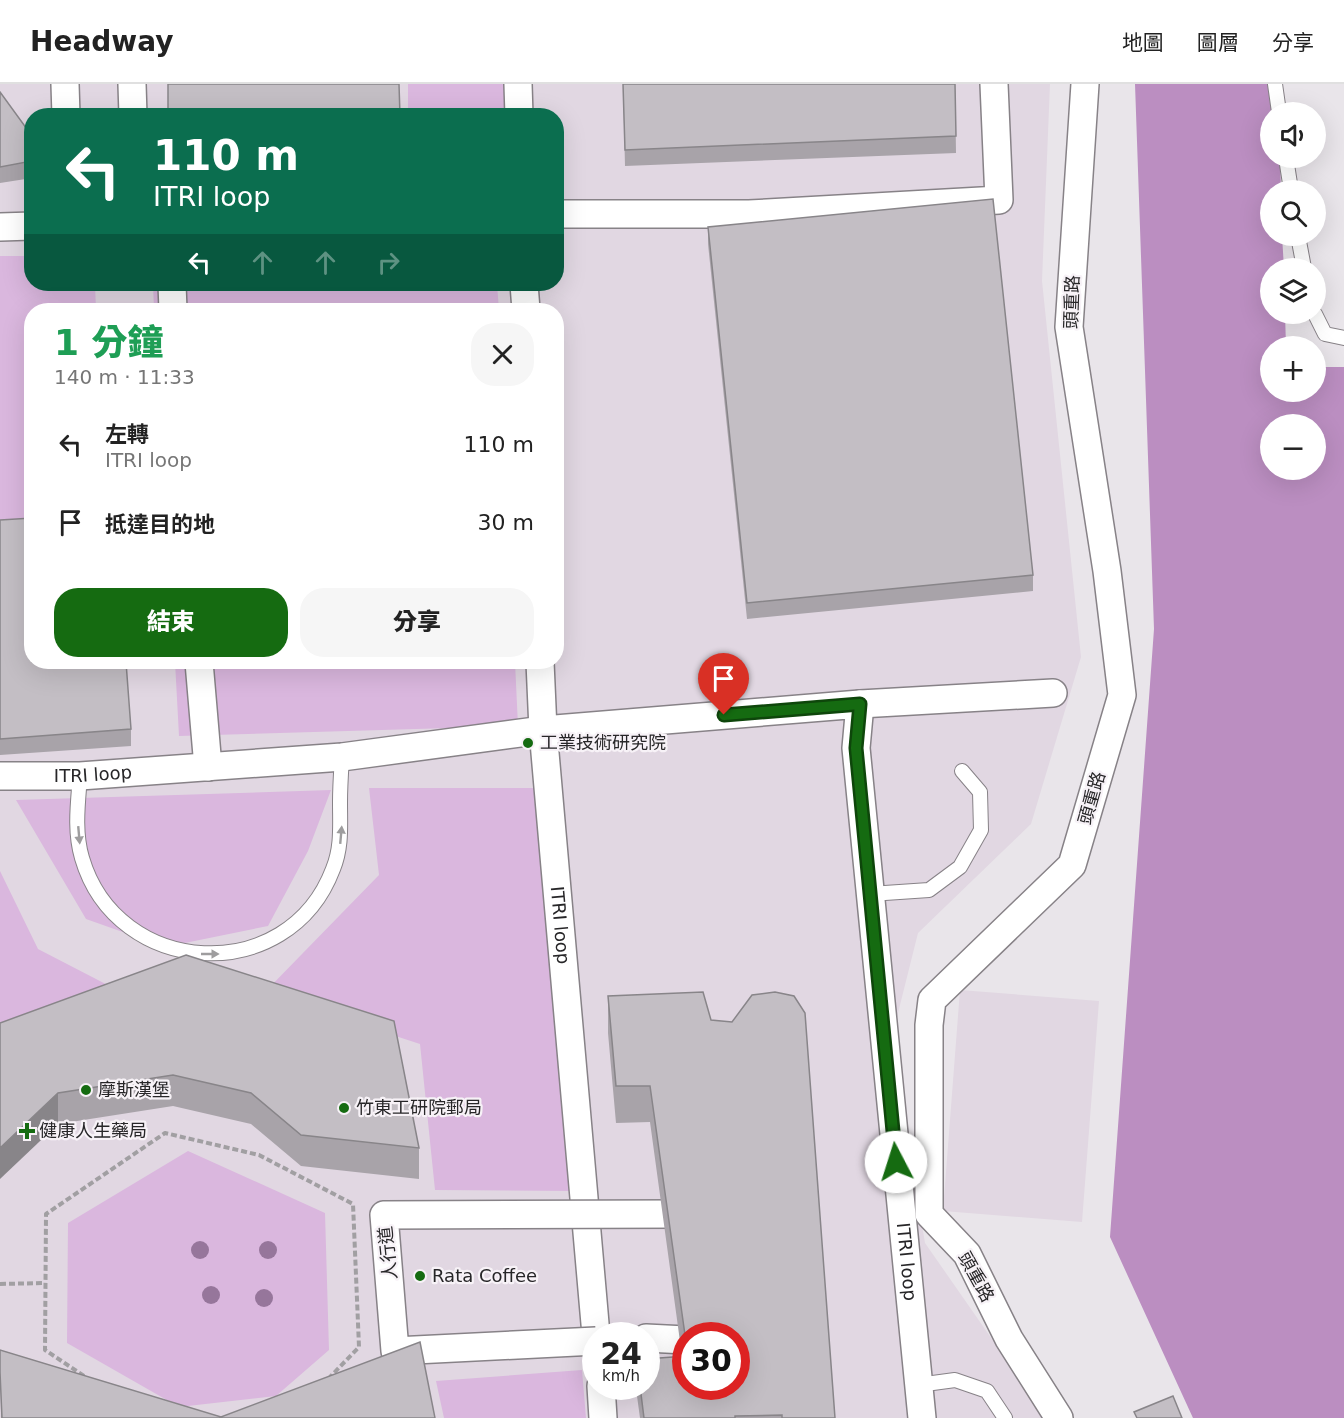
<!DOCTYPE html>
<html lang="zh-TW">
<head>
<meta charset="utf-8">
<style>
	body { margin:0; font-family:"DejaVu Sans","Noto Sans TC",sans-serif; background:#f6f6f6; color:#222; height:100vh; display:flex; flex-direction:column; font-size:22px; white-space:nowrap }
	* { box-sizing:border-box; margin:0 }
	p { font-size:20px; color:#767676 }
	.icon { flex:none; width:33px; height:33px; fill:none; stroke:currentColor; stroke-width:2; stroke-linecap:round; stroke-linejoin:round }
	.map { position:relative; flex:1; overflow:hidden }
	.side { position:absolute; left:24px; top:219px; width:540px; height:366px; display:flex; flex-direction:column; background:#fff; border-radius:24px; box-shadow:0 6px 24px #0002 }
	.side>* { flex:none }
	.hud { position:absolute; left:24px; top:24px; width:540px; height:183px; border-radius:24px; box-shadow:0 6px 24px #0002; background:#0b6e4f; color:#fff; overflow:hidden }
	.fabs { position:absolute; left:1260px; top:18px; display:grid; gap:12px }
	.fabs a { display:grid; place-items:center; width:66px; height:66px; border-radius:50%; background:#fff; box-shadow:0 6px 24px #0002; font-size:30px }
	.speed { position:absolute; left:582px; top:1238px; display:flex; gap:12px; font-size:30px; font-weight:700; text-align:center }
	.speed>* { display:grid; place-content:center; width:78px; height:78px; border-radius:50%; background:#fff; box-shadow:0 6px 24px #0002; line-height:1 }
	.speed small { font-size:15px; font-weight:400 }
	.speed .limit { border:9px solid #d22; background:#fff; color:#111 }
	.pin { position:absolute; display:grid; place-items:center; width:51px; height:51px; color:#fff; margin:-62px -26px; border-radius:50% 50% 50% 0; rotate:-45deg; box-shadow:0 0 6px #0007 }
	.pin .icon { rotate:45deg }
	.me { position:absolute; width:66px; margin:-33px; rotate:355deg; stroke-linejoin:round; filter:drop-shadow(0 0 4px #0008) }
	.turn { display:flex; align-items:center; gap:21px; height:126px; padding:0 30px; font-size:27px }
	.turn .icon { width:78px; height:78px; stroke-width:2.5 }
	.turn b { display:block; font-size:42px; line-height:51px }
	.lanes { display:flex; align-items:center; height:57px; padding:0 30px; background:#0003; justify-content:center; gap:30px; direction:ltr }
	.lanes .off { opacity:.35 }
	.round { display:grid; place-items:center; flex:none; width:63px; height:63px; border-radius:24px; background:#f6f6f6 }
	.overview { display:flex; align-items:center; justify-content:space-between; height:102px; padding:0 30px }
	h1 { font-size:36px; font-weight:800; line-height:45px; color:#1e9e55 }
	.action { display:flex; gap:12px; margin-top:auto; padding:12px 30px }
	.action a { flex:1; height:69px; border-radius:24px; background:#156b11; color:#fff; font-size:24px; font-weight:800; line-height:69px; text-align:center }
	.action a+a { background:#f6f6f6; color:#222 }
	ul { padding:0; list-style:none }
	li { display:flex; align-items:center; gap:18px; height:78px; padding:0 30px }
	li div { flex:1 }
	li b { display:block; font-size:22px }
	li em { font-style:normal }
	header { display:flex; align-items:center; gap:36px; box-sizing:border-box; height:84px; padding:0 30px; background:#fff; border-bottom:2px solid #e0e0e0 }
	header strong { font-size:28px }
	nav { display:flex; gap:33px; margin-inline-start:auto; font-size:21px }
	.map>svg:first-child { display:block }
	.built { fill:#e1d7e2; fill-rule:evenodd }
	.green { fill:#dab7de }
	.forest { fill:#bb8ec1; fill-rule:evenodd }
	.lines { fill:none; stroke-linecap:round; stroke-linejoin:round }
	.lane-casing { stroke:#878287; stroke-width:16 }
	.street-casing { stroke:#878287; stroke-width:30 }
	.path { stroke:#a19fa2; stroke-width:4; stroke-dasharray:6 3; stroke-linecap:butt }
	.lane { stroke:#fff; stroke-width:14 }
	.street { stroke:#fff; stroke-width:27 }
	.street-bridge-casing { stroke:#878287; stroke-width:30; stroke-linecap:butt }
	.street-bridge { stroke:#fff; stroke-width:27 }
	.tree { fill:#96769b }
	.wall { fill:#a8a3a9; fill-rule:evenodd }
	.shaded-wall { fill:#888589 }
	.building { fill:#c3bec4; stroke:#888589; stroke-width:1.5 }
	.oneway { fill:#9e9d9e }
	.route-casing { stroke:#0e460b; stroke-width:15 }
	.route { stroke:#156b11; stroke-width:10 }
	.poi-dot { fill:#156b11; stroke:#f7f2f7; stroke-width:2 }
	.labels { text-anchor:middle; stroke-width:4.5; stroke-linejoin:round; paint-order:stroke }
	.street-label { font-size:18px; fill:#272628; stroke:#f7f2f7 }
	.poi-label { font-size:18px; fill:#272628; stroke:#f7f2f7; text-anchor:start }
</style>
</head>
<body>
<header>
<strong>Headway</strong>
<nav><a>地圖</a><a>圖層</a><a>分享</a></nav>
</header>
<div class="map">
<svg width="1344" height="1334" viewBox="0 0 1344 1334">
	<rect width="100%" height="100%" fill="#e9e5ea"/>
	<path class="built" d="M0,0H1050L1042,197L1081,573L1031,740L918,849L891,957L925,1159L1047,1334H0ZM32,32H556V200H32ZM32,226H556V578H32ZM596,1251H646V1302H596ZM686,1251H736V1302H686Z
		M960,906L1099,917L1082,1138L943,1127Z"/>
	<path class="green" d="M408,0H505L506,31L408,32Z
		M0,172H31L32,200H95L96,226H32L31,443L0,447Z
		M153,200H497L499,226H154Z
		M175,578H515L518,642L179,652Z
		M369,704H535L574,1107L435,1106L420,960L264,909L379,791Z
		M331,706L308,767L268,842L165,863L86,835L16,716Z
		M0,787L38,865L125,910L0,951Z
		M188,1067L325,1129L329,1266L276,1312L179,1323L67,1259L68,1139Z
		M582,1286L586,1334H444L436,1297Z"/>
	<path class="forest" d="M1135,0H1277L1278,28H1270V74H1280L1281,106H1270V152H1282L1284,184H1270V230H1285L1286,262H1270V308H1316V283H1344V1334H1193L1110,1153L1154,545ZM1270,340H1316V386H1270Z"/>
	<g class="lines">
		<defs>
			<path id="lane" d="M1275,0L1279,28
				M1286,74L1291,106
				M1298,152L1304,184
				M1315,230L1325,250L1344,254
				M80,692C78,719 74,747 82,774C117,894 288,904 333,785C342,763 340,742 340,718C340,703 341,688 342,673
				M870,810L929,806L960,783L981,746L980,708L962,687
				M918,1301L955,1296L987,1307L1005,1334"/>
			<g id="street">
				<path d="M65,0L66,32"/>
				<path d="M132,0L133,32"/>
				<path d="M518,0L519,32"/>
				<path d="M556,130H749L999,116L994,0"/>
				<path d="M0,143L32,142"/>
				<path d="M172,200L173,226"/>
				<path d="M524,200L526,226"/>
				<path d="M199,578L208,683"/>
				<path id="s1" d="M540,578L543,646L596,1251"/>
				<path d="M860,620L1053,609"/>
				<path id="s2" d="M0,692H80L342,673L543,646L860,620L856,664L922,1334"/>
				<path d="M646,1254L686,1256"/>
				<path d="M601,1302L603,1334"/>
				<path d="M1059,1334L1009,1255L967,1170L929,1130V941L932,916L1072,781L1122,611L1107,487L1069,243L1085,0"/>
			</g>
		</defs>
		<use href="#lane" class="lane-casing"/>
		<use href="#street" class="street-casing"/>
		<path class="path" d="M0,1200L45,1199
			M84,1292L45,1266L46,1130L165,1049L259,1071L353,1120L359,1263L330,1293"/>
		<use href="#lane" class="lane"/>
		<use href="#street" class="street"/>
		<defs>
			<path id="street-bridge" d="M596,1257L395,1267L384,1131L679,1130"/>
		</defs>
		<use href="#street-bridge" class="street-bridge-casing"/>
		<use href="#street-bridge" class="street-bridge"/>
	</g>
	<g class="tree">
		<circle cx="200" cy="1166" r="9"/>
		<circle cx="268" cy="1166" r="9"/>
		<circle cx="211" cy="1211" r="9"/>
		<circle cx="264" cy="1214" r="9"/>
	</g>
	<path class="wall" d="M623,0H955L956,69L625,82Z
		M0,8L32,52V94L0,99Z
		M708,143L1033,491V507L747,535L708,160Z
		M0,436L131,645V662L0,671Z
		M608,912L835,1334H640L637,1312V1302H646L682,1272L650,1038L616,1039L608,949ZM686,1251L736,1302H686Z
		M394,937L419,1064V1095L301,1082L251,1040L173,1022L58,1040L0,939Z
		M0,1266L221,1333L435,1334H1Z"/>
	<path class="shaded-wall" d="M58,1009V1040L0,1095V1064Z"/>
	<path class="building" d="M168,0H399L400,32H168Z
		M623,0H955L956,52L625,66Z
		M0,8L32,52V77L0,83Z
		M993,115L1033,491L747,519L708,143Z
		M32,434V578H126L131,645L0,655V436Z
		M186,871L394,937L419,1064L301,1051L251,1009L173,991L58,1009L0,1064V939Z
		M703,908L711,936L732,938L752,911L775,908L794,912L805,929L835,1334H782V1331L735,1332V1334H644L640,1302H646V1275L686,1272V1302H736V1251H686V1258L650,1002H616L608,912Z
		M420,1258L435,1334H2L0,1288V1266L221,1333Z
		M1173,1312L1182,1334H1137L1134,1328Z"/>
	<defs><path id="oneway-solid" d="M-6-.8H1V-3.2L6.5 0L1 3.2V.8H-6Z" transform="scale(1.5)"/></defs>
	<g class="oneway">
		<use href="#oneway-solid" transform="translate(79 751) rotate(85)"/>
		<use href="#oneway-solid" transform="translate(341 751) rotate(-85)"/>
		<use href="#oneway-solid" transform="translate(210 870)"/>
	</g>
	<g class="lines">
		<defs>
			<path id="route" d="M724,631L860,620L856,664L896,1078"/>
		</defs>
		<use href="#route" class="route-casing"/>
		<use href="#route" class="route"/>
	</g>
	<g class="poi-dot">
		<circle cx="528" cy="659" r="6"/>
		<circle cx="86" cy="1006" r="6"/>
		<circle cx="344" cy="1024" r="6"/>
		<path d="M24 1038h6v6h6v6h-6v6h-6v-6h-6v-6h6z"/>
		<circle cx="420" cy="1192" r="6"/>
	</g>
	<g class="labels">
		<g class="street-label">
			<text transform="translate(1072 218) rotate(-88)" y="6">頭重路</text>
			<text dy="6" stroke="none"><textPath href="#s2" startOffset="93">ITRI loop</textPath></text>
			<text transform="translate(1092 714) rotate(-74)" y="6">頭重路</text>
			<text dy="6" stroke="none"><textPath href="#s1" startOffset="264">ITRI loop</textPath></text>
			<text transform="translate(388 1169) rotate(-96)" y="6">人行道</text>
			<text dy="6" stroke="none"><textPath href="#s2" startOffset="1424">ITRI loop</textPath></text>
			<text transform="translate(976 1193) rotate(61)" y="6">頭重路</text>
		</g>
		<g class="poi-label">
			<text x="540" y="665">工業技術研究院</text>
			<text x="98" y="1012">摩斯漢堡</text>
			<text x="356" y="1030">竹東工研院郵局</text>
			<text x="39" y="1053">健康人生藥局</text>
			<text x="432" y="1198">Rata Coffee</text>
		</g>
	</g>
</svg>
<div class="fabs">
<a><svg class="icon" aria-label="sound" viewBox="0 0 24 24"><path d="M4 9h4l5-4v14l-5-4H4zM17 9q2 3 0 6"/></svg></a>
<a><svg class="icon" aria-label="search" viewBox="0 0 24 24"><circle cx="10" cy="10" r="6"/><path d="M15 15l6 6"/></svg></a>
<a><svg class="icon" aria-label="layers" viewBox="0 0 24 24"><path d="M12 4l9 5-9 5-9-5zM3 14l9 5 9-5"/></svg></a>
<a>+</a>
<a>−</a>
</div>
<div class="speed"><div>24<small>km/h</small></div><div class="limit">30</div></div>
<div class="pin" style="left:724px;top:631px;background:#d93025"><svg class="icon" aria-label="arrive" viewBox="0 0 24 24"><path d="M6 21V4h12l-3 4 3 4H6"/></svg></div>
<svg class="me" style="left:896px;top:1078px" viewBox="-20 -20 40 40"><circle r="19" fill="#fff"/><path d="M0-13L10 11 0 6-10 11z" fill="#156b11"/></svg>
<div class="hud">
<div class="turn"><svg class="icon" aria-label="left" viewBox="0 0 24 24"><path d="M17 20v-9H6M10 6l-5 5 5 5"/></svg><div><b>110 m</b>ITRI loop</div></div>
<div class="lanes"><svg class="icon" aria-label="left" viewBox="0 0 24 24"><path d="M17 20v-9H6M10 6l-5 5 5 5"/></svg><svg class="icon off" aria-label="ahead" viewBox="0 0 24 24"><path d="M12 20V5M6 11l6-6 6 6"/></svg><svg class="icon off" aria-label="ahead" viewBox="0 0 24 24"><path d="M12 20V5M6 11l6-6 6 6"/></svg><svg class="icon off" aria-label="right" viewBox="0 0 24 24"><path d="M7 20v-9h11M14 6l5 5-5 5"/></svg></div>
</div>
<section class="side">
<div class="overview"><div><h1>1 分鐘</h1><p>140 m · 11:33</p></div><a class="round"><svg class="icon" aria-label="close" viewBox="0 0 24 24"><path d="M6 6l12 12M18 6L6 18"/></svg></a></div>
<ul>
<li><svg class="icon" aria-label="left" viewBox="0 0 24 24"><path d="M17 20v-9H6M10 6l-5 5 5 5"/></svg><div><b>左轉</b><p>ITRI loop</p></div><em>110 m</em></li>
<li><svg class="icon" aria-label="arrive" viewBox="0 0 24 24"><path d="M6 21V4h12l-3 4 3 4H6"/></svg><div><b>抵達目的地</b></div><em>30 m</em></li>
</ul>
<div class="action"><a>結束</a><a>分享</a></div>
</section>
</div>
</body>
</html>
